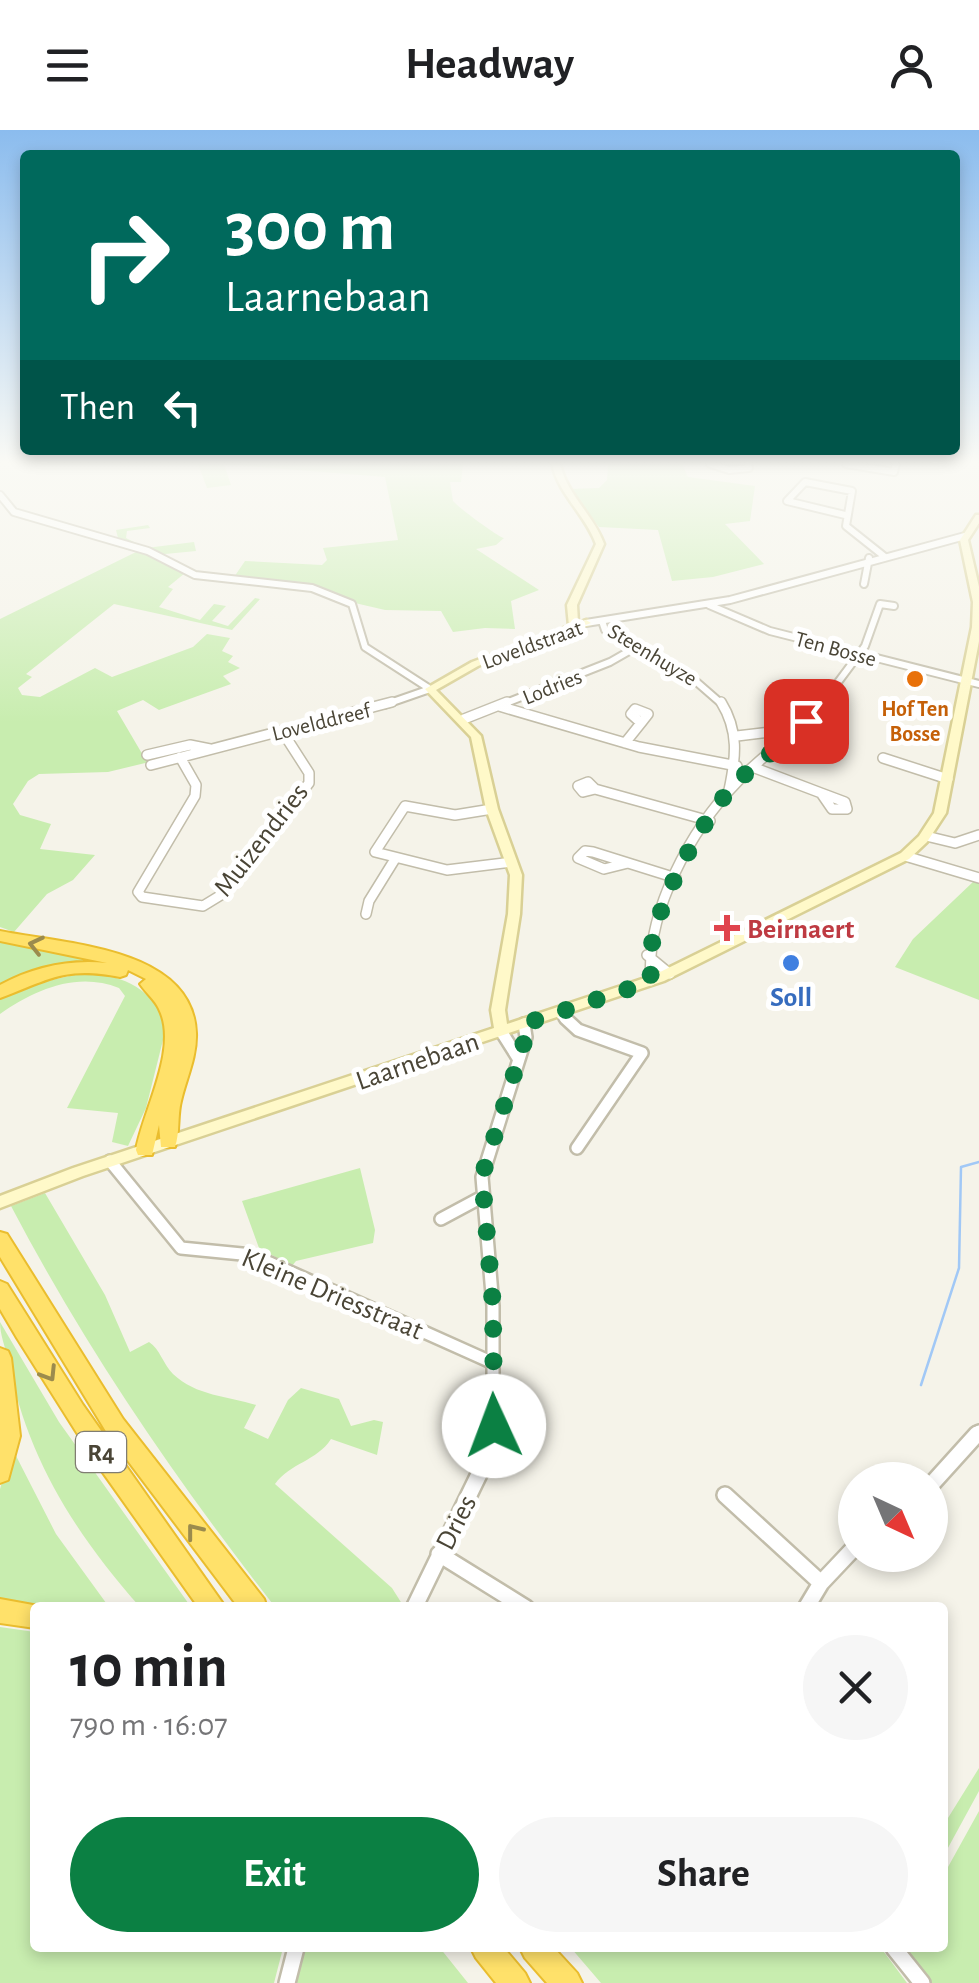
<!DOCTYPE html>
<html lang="en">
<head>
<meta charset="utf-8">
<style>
	body { margin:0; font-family:"Alegreya Sans",sans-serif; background:#f6f6f6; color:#202124; height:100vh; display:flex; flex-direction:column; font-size:38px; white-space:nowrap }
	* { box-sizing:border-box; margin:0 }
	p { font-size:32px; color:#757577 }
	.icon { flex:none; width:55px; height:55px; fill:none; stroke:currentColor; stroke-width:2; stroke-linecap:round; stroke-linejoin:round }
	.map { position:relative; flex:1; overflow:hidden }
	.panel { position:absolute; left:30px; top:1472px; width:918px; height:350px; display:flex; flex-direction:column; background:#fff; border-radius:10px; box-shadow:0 5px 15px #0003 }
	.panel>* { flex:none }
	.top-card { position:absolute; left:20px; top:20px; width:940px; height:305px; border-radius:10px; box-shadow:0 5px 15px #0003; background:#00695c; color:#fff; overflow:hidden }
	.needle { width:65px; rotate:136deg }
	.fabs { position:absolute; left:838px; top:1332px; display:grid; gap:20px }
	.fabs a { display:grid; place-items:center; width:110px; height:110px; border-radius:50%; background:#fff; box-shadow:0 5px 15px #0003; font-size:50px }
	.pin { position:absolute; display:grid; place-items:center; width:85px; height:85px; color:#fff; margin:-42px; border-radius:20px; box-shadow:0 5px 15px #0006 }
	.me { position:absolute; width:110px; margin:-55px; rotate:358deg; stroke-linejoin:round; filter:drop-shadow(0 0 8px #0008) }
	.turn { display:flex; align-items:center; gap:35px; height:210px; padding:0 40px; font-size:45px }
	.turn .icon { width:130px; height:130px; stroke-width:2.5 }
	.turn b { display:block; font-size:70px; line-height:85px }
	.then { display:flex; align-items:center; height:95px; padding:0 40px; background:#0003; gap:20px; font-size:38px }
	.round { display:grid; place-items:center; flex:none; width:105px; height:105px; border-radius:52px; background:#f6f6f6 }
	.headline { display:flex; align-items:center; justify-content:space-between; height:170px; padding:0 40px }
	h1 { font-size:60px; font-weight:600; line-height:75px }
	.primary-button { display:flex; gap:20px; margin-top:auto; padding:20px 40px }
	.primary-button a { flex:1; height:115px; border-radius:60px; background:#0b8043; color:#fff; font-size:40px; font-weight:600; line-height:115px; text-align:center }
	.primary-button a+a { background:#f6f6f6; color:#202124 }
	header { display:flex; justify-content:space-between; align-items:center; height:130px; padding:0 40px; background:#fff; font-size:45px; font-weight:600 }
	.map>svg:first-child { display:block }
	.green { fill:#c8edaf }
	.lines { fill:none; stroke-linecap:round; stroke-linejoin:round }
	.stream { stroke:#a1c8f6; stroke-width:2.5 }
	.street-far3-casing { stroke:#c2bdaa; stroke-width:10 }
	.street-far2-casing { stroke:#c2bdaa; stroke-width:12 }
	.street-far1-casing { stroke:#c2bdaa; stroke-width:16 }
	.street-casing { stroke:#c2bdaa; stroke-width:20 }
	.secondary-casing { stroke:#d9d095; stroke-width:5 }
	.highway-casing { stroke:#eabd2e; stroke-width:4 }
	.street-far3 { stroke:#fff; stroke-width:6 }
	.street-far2 { stroke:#fff; stroke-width:9 }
	.street-far1 { stroke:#fff; stroke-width:11 }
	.street { stroke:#fff; stroke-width:15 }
	.secondary { fill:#fff9c9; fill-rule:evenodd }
	.highway { fill:#ffe16a; fill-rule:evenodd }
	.oneway { stroke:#9b8b4d }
	.route { stroke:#0b8043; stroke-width:18; stroke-dasharray:0 32.4 }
	.food-dot { fill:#e8710a; stroke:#fff; stroke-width:4 }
	.health-dot { fill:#e0444e; stroke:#fff; stroke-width:4 }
	.shop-dot { fill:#3f7fe0; stroke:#fff; stroke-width:4 }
	.labels { text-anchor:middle; stroke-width:10; stroke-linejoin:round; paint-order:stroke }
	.far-street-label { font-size:22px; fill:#4a4536; stroke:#fff }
	.far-food-label { font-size:22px; font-weight:bold; fill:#c56008; stroke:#fff }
	.shield { fill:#fff; stroke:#807d72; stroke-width:2.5 }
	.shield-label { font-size:25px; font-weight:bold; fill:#4a4536 }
	.street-label { font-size:28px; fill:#4a4536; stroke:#fff }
	.health-label { font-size:28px; font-weight:bold; fill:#be3a42; stroke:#fff; text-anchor:start }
	.shop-label { font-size:28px; font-weight:bold; fill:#366cbe; stroke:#fff }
</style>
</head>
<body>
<header><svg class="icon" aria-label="menu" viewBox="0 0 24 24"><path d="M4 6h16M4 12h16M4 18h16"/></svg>Headway<svg class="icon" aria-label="person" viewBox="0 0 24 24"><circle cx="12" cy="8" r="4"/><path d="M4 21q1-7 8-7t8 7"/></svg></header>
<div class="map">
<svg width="979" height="1853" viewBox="0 0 979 1853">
	<rect width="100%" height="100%" fill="#f5f3e9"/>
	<path class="green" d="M198,334H463L461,352H450L453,371C459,378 498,407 504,408L496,415L476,419L539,460L511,471L515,499L485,498L453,502L441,481L385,480L355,473L316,457L232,450L245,431L322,435L327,430L323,418L398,410L385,347L224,334L231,355L207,358Z
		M608,334H682L688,347L755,356L750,391L725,394L764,434L713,447L672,451L658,400L599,397L568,359L599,358L607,350Z
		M148,395L150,398L127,401L126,408L146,418L194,412L196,421L155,425L185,443L168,457L173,459L159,477L200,490L214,474L226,476L212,491L228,496L255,468L260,469L232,500L114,474L26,544L32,547L18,558L22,565L40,567L95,538L112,547L193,517L207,504L230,508L222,521L233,526L228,532L240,538L223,546L231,554L159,580L143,570L117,581L144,627L188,616L203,619L108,642L39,644L28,651L13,674L20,685L51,694L40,719L95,725L73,750L47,764L14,802L0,797V489L136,422L120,416L116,400Z
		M974,751L979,752V870L895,837L913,809Z
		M0,810L99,829L131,840L95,834L0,857Z
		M82,843C122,845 150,856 167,894L146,978L128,1016L112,1012L118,983L67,978L125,866L119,858C77,841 34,860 0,884V869L22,857Z
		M360,1038L375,1100L373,1113L296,1131L292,1136L259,1118L242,1071Z
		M45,1063L105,1165L130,1222L149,1212C160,1219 163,1234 173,1244C196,1266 228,1266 256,1275L244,1298L268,1309L288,1270L301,1258L339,1269L351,1296L374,1290L383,1292L377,1325L331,1309C317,1331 290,1333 275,1354L392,1458L404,1477H275C176,1350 86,1219 11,1076Z
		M0,1192L59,1292L191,1477H140C75,1404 26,1326 8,1229C5,1216 0,1205 0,1192Z
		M12,1318L56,1404L109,1477L0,1473V1359Z
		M0,1497L35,1502V1818H283L274,1853H0Z
		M979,1638V1661L943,1727V1696Z
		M979,1681V1853H927L901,1818H942L943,1746Z
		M302,1818H440L468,1853H293Z
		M571,1818H881L907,1853H601Z"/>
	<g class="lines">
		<path class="stream" d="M921,1255L959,1138L961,1037L979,1032"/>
		<defs>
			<path id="street-far3" d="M710,334L729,340L749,338L748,334
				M846,334L894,342L896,334
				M0,365L14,382L148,421L195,445L312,458L352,474L365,517L430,559
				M845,385L787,371L805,352L852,361L846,396L885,427
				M864,454L869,428
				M709,475L770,501L979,554
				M602,491L605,500L684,541L723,575
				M586,493L730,470L965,406
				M384,575L430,559
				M501,575L610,532L638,516
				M821,575L865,516L880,474L894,476"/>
			<path id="street-far2" d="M721,572C739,601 736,627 729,660
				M499,576L639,617L737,636
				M635,579L648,584L641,593L631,584Z
				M464,589L507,572
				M737,606L795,599
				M625,613L641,593
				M147,625L190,615L210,619
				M180,627L196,655L195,666L138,762L142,767L203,776L221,765L309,653V643L282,601
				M883,628L948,649
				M151,635L392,572
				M755,638L821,663
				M588,652L595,659L583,662L578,656Z
				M595,659L710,691
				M821,663L845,672L847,679H832Z
				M492,679L455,685L405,676L375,722L447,740L512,732
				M926,706L955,713L979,705
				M905,726L979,748
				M628,733L604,739L578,728L585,721L593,722L676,748
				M366,784L369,771L395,729
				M647,825L670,844
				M651,851C645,783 691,699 738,651C765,623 798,602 823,572
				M558,882L567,890"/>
			<path id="street-far1" d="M565,888L578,900L642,923L577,1018
				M501,901L518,928
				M110,1031L181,1118L252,1125L491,1232
				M441,1089L482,1067
				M493,1306V1176L482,1047L526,907L524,894
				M975,1306L979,1301"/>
			<path id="street" d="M930,1356L977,1304
				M725,1365L821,1453
				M439,1424L526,1478
				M414,1478L484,1334L493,1304
				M806,1478L821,1453L855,1417
				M894,1818L922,1853
				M287,1853L296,1818"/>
			<path id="secondary" d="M552,334H560C567,365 593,384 604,414L577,475L578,493L586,490L591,493L478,536L436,560L481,606L498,679L522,745L520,784L505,880L507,894L654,845L901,723L919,706L934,683L972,497L973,472L960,410L976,385H979V393L968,410L979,457V511L946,683L927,712L909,729L664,851L83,1046L0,1078V1066L73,1038L494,898L491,880L508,784L510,745L486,679L471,607L425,559L472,532L569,496L567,475L596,414C585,384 559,365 552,334Z"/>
			<path id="highway" d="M0,801C64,814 193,817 196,903C197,927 186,949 181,971C177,986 180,1003 175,1017H161L159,995L152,1025H138L136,1020C143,980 179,918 159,879C155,870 146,863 140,854L146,849L128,840L126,845L120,847C64,836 49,850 0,868V855C33,837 70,829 107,833L0,811Z
				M0,1102L7,1104L123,1289L264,1469L267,1478H239L107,1303L0,1127Z
				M0,1151L7,1154L83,1275L226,1478H199L94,1330L17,1208L0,1179Z
				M0,1218L8,1221L11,1228L20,1306L8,1350L0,1353Z
				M0,1469L44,1477L35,1478V1498L0,1493Z
				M471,1818H504L525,1843L530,1853H496L476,1828Z
				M520,1818H554L577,1843L582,1853H547L525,1828Z"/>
		</defs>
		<use href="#street-far3" class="street-far3-casing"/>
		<use href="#street-far2" class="street-far2-casing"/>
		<use href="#street-far1" class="street-far1-casing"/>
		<use href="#street" class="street-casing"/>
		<use href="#secondary" class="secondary-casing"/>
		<use href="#highway" class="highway-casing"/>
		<use href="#street-far3" class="street-far3"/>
		<use href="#street-far2" class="street-far2"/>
		<use href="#street-far1" class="street-far1"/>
		<use href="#street" class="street"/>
		<use href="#secondary" class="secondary"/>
		<use href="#highway" class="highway"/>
	</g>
	<defs><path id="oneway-chevron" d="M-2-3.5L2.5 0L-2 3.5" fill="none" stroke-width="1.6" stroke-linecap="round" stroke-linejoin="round" transform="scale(2.5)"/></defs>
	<g class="oneway">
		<use href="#oneway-chevron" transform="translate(36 815) rotate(-167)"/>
		<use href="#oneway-chevron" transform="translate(49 1244) rotate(58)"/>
		<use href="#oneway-chevron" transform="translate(194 1401) rotate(-128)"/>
	</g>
	<linearGradient id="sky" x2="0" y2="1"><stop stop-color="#8bbcee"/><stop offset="0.56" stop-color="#fafaf5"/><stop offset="1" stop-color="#fafaf5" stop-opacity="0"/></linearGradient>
	<rect width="979" height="593" fill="url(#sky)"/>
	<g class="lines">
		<path class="route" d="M494,1296L493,1176L482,1046L526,906L524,894L652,851C638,803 696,701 727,663C749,636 783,617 806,591"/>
	</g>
	<circle class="food-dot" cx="915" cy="549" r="10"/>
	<path class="health-dot" d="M722 783h10v10h10v10h-10v10h-10v-10h-10v-10h10z"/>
	<circle class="shop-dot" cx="791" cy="833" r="10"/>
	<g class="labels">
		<g class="far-street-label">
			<text transform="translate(532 514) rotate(-20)" y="8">Loveldstraat</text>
			<text transform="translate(836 518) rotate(15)" y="8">Ten Bosse</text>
			<text transform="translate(653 524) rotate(31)" y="8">Steenhuyze</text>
			<text transform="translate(552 556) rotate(-22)" y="8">Lodries</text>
			<text transform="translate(321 591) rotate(-14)" y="8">Lovelddreef</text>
		</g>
		<g class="far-food-label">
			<text x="915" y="586">Hof Ten<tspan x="915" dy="25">Bosse</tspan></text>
		</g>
		<rect class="shield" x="76" y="1302" width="50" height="40" rx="8"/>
		<g class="shield-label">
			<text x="101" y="1331">R4</text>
		</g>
		<g class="street-label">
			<text transform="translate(260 709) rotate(-52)" y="10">Muizendries</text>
			<text transform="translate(417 930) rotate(-19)" y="10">Laarnebaan</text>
			<text transform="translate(333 1163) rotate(23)" y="10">Kleine Driesstraat</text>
			<text transform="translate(455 1392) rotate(-63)" y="10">Dries</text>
		</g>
		<g class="health-label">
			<text x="747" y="808">Beirnaert</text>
		</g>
		<g class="shop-label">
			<text x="791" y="876">Soll</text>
		</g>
	</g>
</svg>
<div class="fabs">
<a><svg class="needle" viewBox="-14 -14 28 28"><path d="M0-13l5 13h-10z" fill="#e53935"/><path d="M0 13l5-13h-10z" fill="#757577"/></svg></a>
</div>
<div class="pin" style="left:806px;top:591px;background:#d93025"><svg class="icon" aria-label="arrive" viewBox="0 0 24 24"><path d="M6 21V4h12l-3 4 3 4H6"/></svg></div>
<svg class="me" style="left:494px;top:1296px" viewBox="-20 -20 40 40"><circle r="19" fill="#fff"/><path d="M0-13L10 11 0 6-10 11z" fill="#0b8043"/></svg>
<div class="top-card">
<div class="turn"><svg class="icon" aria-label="right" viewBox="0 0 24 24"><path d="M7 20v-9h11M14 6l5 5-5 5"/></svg><div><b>300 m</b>Laarnebaan</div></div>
<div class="then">Then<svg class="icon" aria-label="left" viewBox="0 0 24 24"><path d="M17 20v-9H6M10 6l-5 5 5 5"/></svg></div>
</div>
<section class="panel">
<div class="headline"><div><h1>10 min</h1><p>790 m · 16:07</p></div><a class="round"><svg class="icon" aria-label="close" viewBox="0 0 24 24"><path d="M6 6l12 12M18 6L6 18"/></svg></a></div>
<div class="primary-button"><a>Exit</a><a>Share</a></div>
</section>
</div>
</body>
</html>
